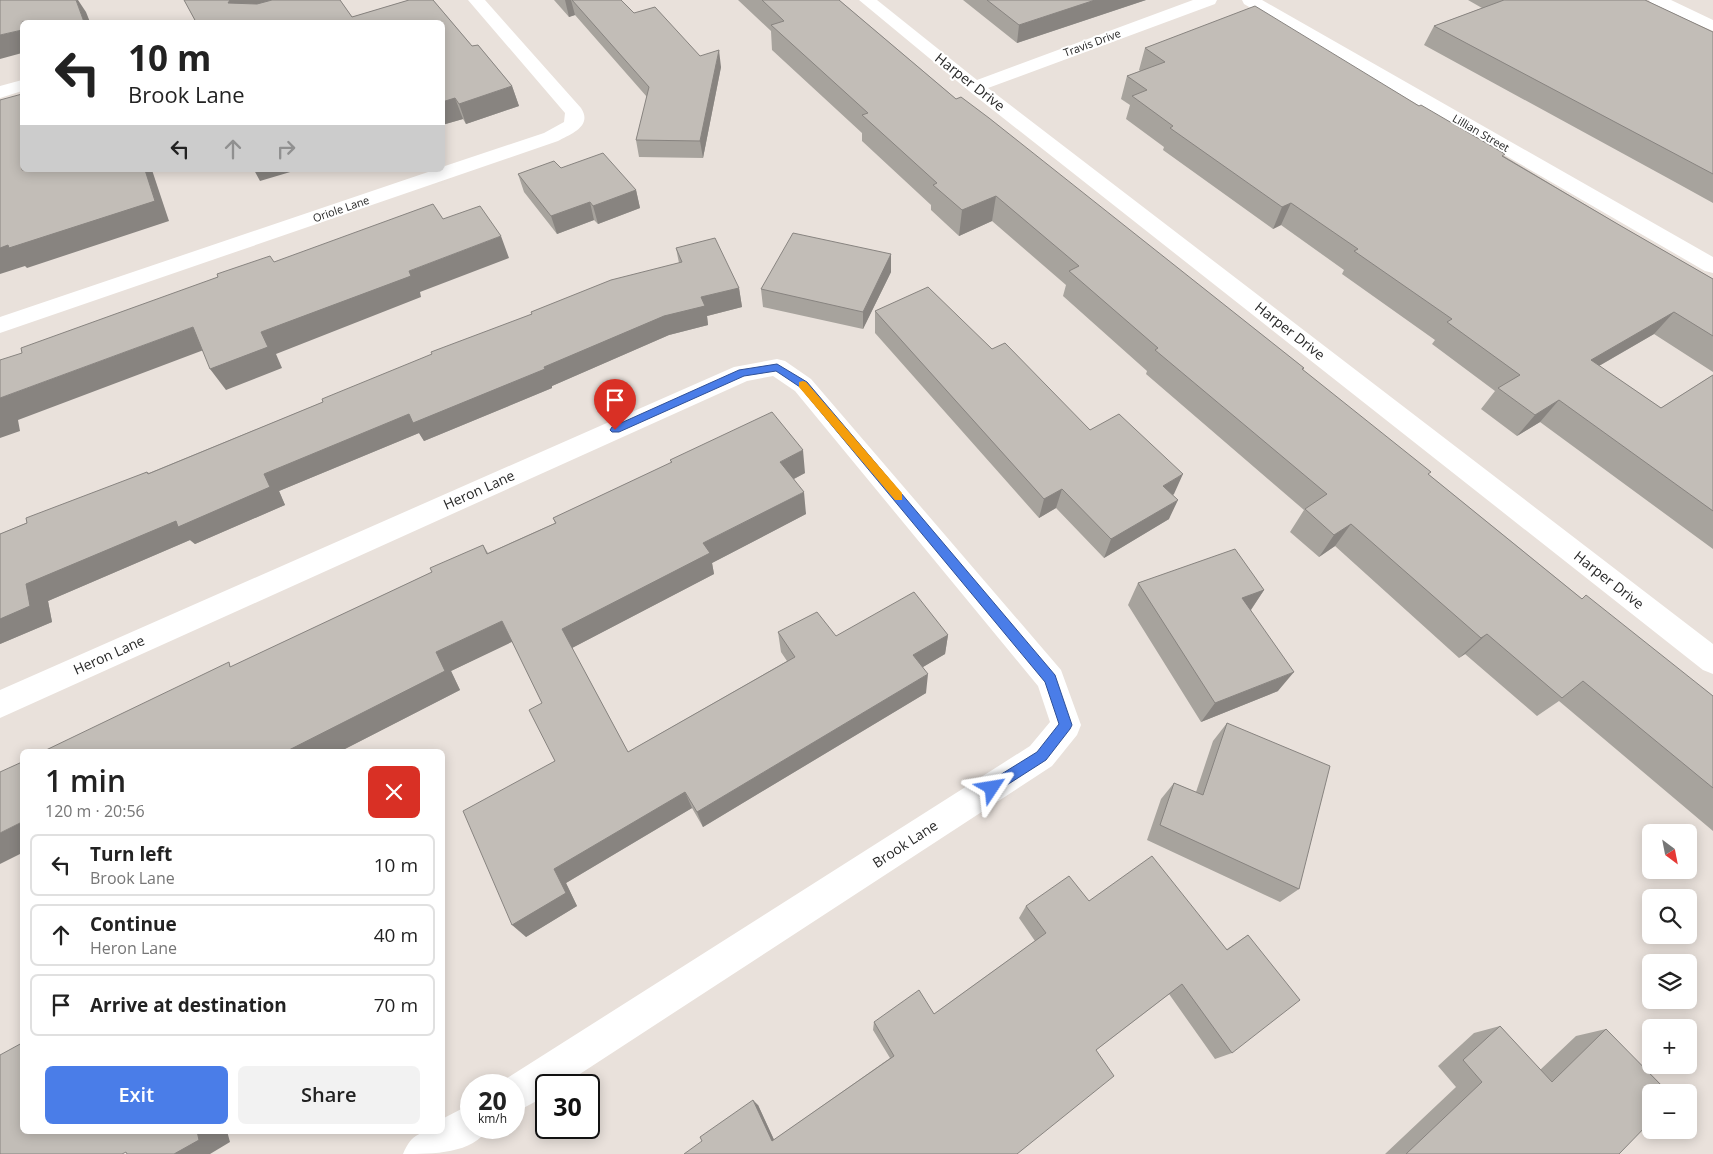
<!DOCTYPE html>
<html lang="en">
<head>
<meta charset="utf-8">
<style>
	body { margin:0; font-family:"Open Sans",sans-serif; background:#f2f2f2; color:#222; height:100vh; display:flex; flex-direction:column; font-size:19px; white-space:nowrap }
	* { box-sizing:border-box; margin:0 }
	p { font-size:16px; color:#767676 }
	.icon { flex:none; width:28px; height:28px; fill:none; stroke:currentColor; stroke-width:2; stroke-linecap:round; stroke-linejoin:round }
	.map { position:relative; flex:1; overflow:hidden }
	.panel { position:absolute; left:20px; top:749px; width:425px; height:385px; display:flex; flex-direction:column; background:#fff; border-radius:8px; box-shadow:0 2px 12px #0003 }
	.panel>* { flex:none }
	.top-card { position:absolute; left:20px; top:20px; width:425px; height:152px; border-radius:8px; box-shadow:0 2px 12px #0003; background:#fff; color:#222; overflow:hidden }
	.needle { width:32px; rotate:148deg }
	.buttons { position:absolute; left:1642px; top:824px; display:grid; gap:10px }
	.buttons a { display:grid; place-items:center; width:55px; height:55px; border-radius:8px; background:#fff; box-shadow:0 2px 12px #0003; font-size:25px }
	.speed { position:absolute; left:460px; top:1074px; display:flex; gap:10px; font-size:25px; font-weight:700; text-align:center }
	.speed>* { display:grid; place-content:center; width:65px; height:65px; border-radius:50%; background:#fff; box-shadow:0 2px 12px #0003; line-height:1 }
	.speed small { font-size:12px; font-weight:400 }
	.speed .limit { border:2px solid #111; border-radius:8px; background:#fff; color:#111 }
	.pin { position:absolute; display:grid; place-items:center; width:42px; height:42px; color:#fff; margin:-51px -21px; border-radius:50% 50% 50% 0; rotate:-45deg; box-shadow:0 0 5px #0007 }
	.pin .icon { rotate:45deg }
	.me { position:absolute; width:55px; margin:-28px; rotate:57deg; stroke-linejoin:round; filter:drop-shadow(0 0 4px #0008) }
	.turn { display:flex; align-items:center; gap:18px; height:105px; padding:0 25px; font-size:22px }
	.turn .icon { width:65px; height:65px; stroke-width:2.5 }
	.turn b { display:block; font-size:35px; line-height:42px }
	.lanes { display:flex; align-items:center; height:48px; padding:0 25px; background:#0003; justify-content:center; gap:25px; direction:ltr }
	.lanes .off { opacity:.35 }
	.round { display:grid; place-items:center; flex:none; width:52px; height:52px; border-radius:8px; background:#f2f2f2 }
	.summary { display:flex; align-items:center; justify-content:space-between; height:85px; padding:0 25px }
	h1 { font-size:30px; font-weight:600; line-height:38px }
	.action { display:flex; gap:10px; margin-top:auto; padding:10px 25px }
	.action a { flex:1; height:58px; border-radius:8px; background:#4a7de8; color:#fff; font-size:20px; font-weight:600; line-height:58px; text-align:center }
	.action a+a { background:#f2f2f2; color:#222 }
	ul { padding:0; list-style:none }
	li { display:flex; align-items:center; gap:15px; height:62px; margin:0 10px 8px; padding:0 15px; border:2px solid #e0e0e0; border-radius:8px }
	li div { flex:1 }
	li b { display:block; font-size:19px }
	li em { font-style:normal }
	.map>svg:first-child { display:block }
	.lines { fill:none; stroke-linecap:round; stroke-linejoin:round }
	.street { fill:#fff; fill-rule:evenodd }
	.wall { fill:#a7a39d }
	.shaded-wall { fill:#888480 }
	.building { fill:#c2bdb7; stroke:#888480 }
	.route { fill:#4a7de8; stroke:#305197 }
	.slow { fill:#f59e0b }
	.labels { text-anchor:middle; stroke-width:4; stroke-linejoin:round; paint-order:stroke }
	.far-street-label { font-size:11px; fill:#282828; stroke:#fff }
	.street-label { font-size:14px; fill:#282828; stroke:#fff }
</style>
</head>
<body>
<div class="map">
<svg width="1713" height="1154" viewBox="0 0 1713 1154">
	<rect width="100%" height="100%" fill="#e9e1db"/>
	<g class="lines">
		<path class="street" d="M468,0H485L581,108C593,126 571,134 558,141L0,333V317L434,170H442V167L544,133L564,122L565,113Z
			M859,0H877L977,80L1193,0H1217L1215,4L988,88L1713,644V674L1703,670L969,91Z
			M1242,0H1262L1713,257V273L1705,271L1244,4Z
			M1649,0H1671L1713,20V31L1651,4Z
			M22,80V91L0,98V86Z
			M777,359L785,361L811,379L1061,670L1081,725L1077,735L1052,766L563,1085H546V1096L514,1113V1085H500L501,1082L1030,746L1050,722L1038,686L795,391L773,376L747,381L0,718V690L734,367Z
			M471,1104V1128H488C474,1154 432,1154 403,1154C412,1133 421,1131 442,1131V1119Z"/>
	</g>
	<path class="wall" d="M184,0H340L352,17L409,0H433L472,46L478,45L512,86L519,106L466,124L463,119L442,125V22H196Z
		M554,0H621L634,13L700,56L721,67L703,158L639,157L636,140L647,97L575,15L569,17Z
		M738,0H839L956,99L1304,368L1303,370L1429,475L1582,599L1713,696V831L1559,701L1537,716L1465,654L1459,658L1335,546L1319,557L1290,532L1304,510L1146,374L1147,371L1063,296L1066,285L992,221L959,236L931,210V205L862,141V133L772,50L771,31Z
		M963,0H1146L1017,43Z
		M1468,0H1645L1713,32V203L1675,182L1424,45L1434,26L1482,8Z
		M1145,48L1504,156L1621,226L1713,279V372L1654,334L1599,366L1661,408L1713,375V549L1540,422L1517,436L1481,409L1495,391L1432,344L1435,340L1342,274L1344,270L1281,225L1273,229L1163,150L1164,147L1126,119L1130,105L1121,99L1127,76L1140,71L1139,70Z
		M561,168L636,190L640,208L598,224L594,220L557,234L524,192L518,174Z
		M676,248L739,288L742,307L707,316L708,325L669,335L552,386V388L424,441L419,433L279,491L285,505L195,544L190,540L48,601L52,622L0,644V534L147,472L149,473L323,402L532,314L531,312L679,263Z
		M891,254V272L863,329L763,307L761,289Z
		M875,311L992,349L1090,430L1174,494L1173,495L1169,519L1104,558L1056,508L1039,518L875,333Z
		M670,460L805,473L794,479L806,514L712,563L714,574L572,648L628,752L787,661L781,652L778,632L836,636L948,635L945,654L923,667L926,693L703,827L692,808L566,883L577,906L526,937L555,761L542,703L512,641L451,671L460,690L341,751H44L233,666L432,572L483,545L488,553L555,523L553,518L671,463Z
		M1138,583L1264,590L1251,610L1278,691L1201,722L1128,605Z
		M1227,723L1299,889L1280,902L1147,840L1161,799L1174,783L1196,792L1213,741Z
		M1089,901L1227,949L1248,935L1232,1053L1215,1059L1169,994L1096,1050L1017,1154L702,1141L758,1105L774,1140L890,1058L873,1030L874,1022L934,1014L1035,941L1019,918L1026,906Z
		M1500,1026L1540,1070L1576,1036L1606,1029L1619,1154H1385L1456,1087L1438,1066L1474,1033Z"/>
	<path class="shaded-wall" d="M76,0H78L86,12L90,22H84Z
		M230,0H304L243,16L228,3Z
		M565,0H571L575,15L569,17Z
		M1095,0H1146L1017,43L1019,25Z
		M22,30V53L0,59V35Z
		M719,50L721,67L703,158L700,141Z
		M512,86L519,106L466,124L459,104Z
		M455,98L463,119L442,125V102Z
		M145,170H152L169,221L27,268L25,266L0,274V248Z
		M254,170H297L260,181Z
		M636,190L640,208L598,224L593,206Z
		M996,196L992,221L959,236L962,210Z
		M590,202L594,220L557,234L551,216Z
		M1291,203L1281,225L1273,229L1282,207Z
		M501,236L509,258L420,292L421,297L276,354L282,368L226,390L210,369L261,332L409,271Z
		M891,254V272L863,329V312Z
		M739,288L742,307L707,316L708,325L669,335L552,386V388L424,441L419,433L279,491L285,505L195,544L190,540L48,601L52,622L0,644V619L26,584L264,474L409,414L544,367L701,297Z
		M1674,312L1654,334L1571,382L1591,360Z
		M193,327L209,348L18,420L20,431L0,438V398Z
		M1559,400L1540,422L1517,436L1535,415Z
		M803,450L805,473L782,485L780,462Z
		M1183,474L1174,494L1154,505L1163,486Z
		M1062,489L1056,508L1039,518L1044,499Z
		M804,492L806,514L712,563L714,574L572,648L562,629L703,543Z
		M1178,500L1169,519L1104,558L1111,539Z
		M1351,524L1335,546L1319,557L1334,535Z
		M1264,590L1250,611L1242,598Z
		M502,621L514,641L451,671L460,690L341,751H287L436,652Z
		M1487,634L1465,654L1459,658L1481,638Z
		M948,635L945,654L911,674L913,655Z
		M1294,672L1278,691L1201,722L1215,703Z
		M928,674L926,693L703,827L697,812Z
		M685,792L692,808L566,883L577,906L526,937L512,925L554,869Z
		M22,822V853L0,864V833Z
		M753,1100L758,1105L776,1144L772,1141Z
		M197,1131H227L230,1142L210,1154H174Z"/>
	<path class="building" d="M0,0H76L84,22H22V30L0,35Z
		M184,0H230L228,3L257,4L272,0H340L352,17L409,0H433L472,46L478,45L512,86L459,104L455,98L442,102V22H196Z
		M572,0H621L634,13L655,7L700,56L719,50L700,141L636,140L649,87Z
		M762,0H839L956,99L961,97L989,118L1304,368L1302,369L1431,472L1428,474L1582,599L1586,595L1713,696V788L1583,681L1562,698L1487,634L1481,638L1351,524L1334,535L1305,509L1327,494L1155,350L1158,348L1069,271L1079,266L996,196L962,210L933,185L937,183L862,115L868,113L771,25L784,21Z
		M987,0H1095L1019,25Z
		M1504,0H1645L1713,32V174L1434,26Z
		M1255,6L1419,106L1421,105L1505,154L1502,156L1621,226L1713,279V336L1674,312L1591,360L1661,408L1713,375V511L1559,400L1535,415L1498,388L1520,375L1447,322L1452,319L1354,251L1358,249L1291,203L1282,207L1170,128L1173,126L1132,96L1147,90L1127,76L1165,62L1145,48Z
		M22,94V170H145L155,201L9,248L8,245L0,248V100Z
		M603,153L636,190L593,206L590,202L551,216L518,174L554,161L561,168Z
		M433,204L443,219L480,206L501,236L409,271L411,276L261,332L268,347L210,369L193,327L0,398V360L22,353L21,348L218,277L217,274L270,256L274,262Z
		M793,233L891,254L863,312L761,289Z
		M715,238L739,288L701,297L705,306L664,316L544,367L545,369L413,423L409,414L264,474L270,487L178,527L176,521L26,584L30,606L0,619V534L27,523L26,518L147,472L148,474L323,402L322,399L432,354L431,352L532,314L531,312L611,280L682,262L676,248Z
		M928,287L992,349L1005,343L1090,430L1119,414L1183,474L1163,486L1178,500L1111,539L1062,489L1044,499L875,311Z
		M772,412L803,450L780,462L804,492L703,543L710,553L562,629L628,752L795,657L778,632L817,612L836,636L914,592L948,635L913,655L928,674L697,812L685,792L554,869L566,893L512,925L463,811L555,761L529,710L542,703L502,621L436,652L445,671L287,751H44L229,662L230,667L432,572L430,568L483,545L487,554L556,523L553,518L672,462L670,460Z
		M1235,549L1264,590L1242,598L1294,672L1215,703L1138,583Z
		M1227,723L1330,766L1299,889L1160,825L1174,783L1203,795Z
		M22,762V822L0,833V772Z
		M1152,856L1227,950L1248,935L1300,1000L1232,1053L1182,984L1096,1050L1114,1076L1017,1154H684L702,1141L700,1137L753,1100L772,1141L894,1056L874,1022L919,990L934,1014L1046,933L1026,906L1069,876L1089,901Z
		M1500,1026L1552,1082L1606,1029L1668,1092H1651V1121L1619,1154H1406L1482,1082L1463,1060Z
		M22,1043V1131H197L199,1140L174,1154H127L126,1152L122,1154H0V1055Z"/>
	<path class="route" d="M777,364L807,382L1055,675L1072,725L1070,729L1046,760L996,792L992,794L987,792L985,788L987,783L1037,752L1059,724L1045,682L800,387L776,371L744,376L619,432H612L610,430L612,427L739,370Z"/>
	<path class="slow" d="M803,381L806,382L902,493V500H895L799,387V382Z"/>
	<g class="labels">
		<g class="far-street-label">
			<text transform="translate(1092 43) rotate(-20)" y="4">Travis Drive</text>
			<text transform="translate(1481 133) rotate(30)" y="4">Lillian Street</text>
			<text transform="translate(341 209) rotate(-19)" y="4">Oriole Lane</text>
		</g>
		<g class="street-label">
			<text transform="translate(970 82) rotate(38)" y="5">Harper Drive</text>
			<text transform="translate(1290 331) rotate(38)" y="5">Harper Drive</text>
			<text transform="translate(479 490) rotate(-24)" y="5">Heron Lane</text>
			<text transform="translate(1609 580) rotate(38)" y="5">Harper Drive</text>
			<text transform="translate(109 655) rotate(-24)" y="5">Heron Lane</text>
			<text transform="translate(905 844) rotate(-33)" y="5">Brook Lane</text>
		</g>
	</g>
</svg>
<div class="buttons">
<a><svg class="needle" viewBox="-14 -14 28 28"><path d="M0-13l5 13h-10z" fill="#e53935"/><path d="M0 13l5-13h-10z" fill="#767676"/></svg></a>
<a><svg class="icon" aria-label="search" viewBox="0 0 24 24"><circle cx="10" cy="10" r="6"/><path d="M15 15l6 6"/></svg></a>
<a><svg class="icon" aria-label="layers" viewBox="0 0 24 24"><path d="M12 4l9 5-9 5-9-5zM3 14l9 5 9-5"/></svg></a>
<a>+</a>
<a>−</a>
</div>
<div class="speed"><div>20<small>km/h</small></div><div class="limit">30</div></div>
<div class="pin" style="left:615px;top:430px;background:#d93025"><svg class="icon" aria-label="arrive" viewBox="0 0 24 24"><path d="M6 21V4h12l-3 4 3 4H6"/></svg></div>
<svg class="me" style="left:992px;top:788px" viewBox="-20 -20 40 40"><path d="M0-17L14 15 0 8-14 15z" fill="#4a7de8" stroke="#fff" stroke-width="4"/></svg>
<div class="top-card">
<div class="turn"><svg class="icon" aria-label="left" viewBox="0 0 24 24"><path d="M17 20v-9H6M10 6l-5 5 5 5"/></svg><div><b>10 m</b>Brook Lane</div></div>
<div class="lanes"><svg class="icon" aria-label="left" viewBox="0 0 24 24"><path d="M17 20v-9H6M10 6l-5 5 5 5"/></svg><svg class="icon off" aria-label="ahead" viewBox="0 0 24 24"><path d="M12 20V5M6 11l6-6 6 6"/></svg><svg class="icon off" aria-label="right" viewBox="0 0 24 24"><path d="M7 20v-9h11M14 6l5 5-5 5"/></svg></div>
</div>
<section class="panel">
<div class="summary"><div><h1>1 min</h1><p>120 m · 20:56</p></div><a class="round" style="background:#d93025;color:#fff"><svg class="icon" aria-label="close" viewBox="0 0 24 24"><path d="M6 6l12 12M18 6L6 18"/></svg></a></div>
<ul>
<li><svg class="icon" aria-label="left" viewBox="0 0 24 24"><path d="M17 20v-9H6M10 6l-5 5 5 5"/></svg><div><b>Turn left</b><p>Brook Lane</p></div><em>10 m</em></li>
<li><svg class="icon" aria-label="ahead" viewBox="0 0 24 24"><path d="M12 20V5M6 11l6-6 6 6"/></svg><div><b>Continue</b><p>Heron Lane</p></div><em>40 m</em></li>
<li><svg class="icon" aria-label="arrive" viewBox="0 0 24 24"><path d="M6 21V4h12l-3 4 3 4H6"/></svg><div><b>Arrive at destination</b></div><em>70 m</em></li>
</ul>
<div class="action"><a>Exit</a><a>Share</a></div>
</section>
</div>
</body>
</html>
